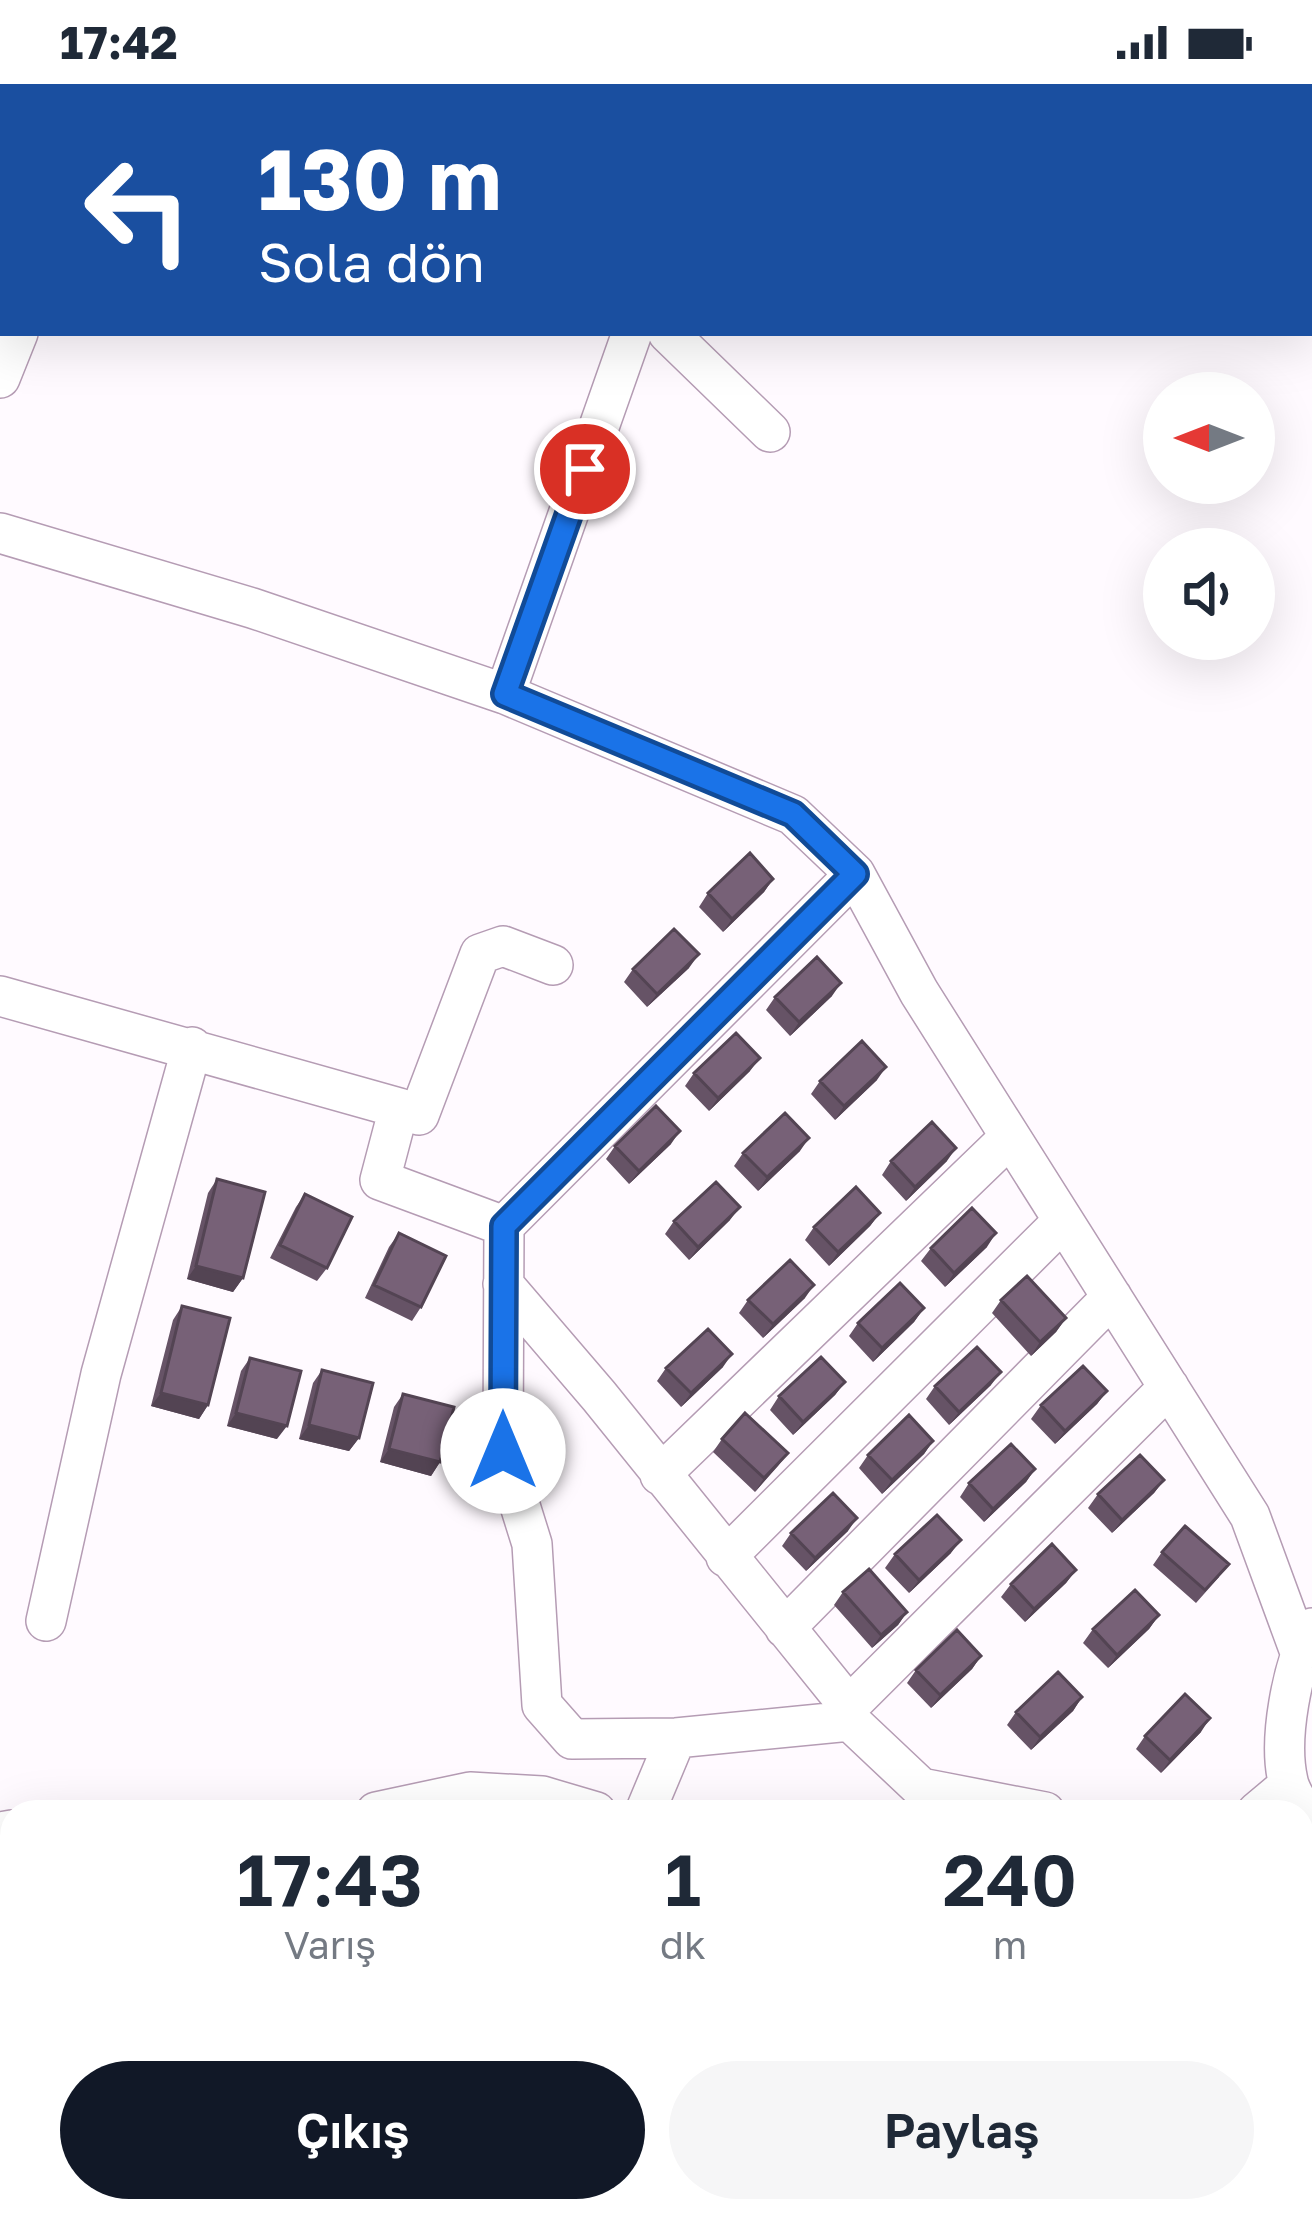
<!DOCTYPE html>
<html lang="tr">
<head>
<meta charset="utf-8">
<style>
	body { margin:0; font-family:"Golos Text",sans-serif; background:#f6f6f7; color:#1f2937; height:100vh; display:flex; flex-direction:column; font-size:45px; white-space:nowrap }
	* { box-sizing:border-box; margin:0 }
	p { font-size:39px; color:#747a83 }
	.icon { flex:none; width:66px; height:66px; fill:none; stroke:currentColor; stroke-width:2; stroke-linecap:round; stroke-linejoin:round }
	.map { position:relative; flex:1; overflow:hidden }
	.details { position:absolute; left:0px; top:1716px; width:1314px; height:423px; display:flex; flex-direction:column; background:#fff; border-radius:36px 36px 0 0; box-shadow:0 12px 48px #0002 }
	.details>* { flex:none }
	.hud { position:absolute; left:0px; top:0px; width:1314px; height:252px; box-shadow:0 12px 48px #0002; background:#1a4fa0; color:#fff; overflow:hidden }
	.needle { width:78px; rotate:270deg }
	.tools { position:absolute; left:1143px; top:288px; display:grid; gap:24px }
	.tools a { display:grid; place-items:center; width:132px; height:132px; border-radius:50%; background:#fff; box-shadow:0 12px 48px #0002; font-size:60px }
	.pin { position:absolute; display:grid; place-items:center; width:102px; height:102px; color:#fff; margin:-51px; border:6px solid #fff; border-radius:50%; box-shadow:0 3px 12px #0007 }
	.me { position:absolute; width:132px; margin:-66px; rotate:0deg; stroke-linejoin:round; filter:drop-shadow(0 0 9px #0008) }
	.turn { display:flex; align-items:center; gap:42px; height:252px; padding:0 60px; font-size:54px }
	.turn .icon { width:156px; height:156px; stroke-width:2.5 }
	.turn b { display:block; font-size:84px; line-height:102px }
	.eta { display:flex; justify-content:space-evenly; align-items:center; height:204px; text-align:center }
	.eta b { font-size:72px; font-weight:600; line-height:84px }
	.action { display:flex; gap:24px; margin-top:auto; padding:24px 60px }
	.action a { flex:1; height:138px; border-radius:72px; background:#111827; color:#fff; font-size:48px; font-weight:600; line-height:138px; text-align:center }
	.action a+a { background:#f6f6f7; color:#1f2937 }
	.status { display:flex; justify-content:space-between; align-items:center; height:84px; padding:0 60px; background:#fff; direction:ltr }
	.status svg { height:33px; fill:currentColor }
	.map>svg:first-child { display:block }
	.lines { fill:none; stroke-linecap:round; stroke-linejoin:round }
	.minor-casing { stroke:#b59cb4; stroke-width:42 }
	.highway-casing { stroke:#a670a4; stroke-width:60 }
	.minor { stroke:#fff; stroke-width:39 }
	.highway { stroke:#f3a5f1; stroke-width:57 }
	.wall { fill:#665366 }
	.shaded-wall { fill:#534453 }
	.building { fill:#776177; stroke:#534453; stroke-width:3 }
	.route-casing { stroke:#114b97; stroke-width:30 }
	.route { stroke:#1a73e8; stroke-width:21 }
</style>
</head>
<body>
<div class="status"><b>17:42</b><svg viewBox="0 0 49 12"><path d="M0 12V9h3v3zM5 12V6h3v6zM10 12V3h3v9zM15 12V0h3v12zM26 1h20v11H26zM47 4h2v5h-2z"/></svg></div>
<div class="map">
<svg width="1312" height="2137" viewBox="0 0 1312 2137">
	<rect width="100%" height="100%" fill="#fffaff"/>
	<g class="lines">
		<defs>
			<path id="minor" d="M760,0L766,3
				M117,3L118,0
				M505,3V0
				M0,24L3,25
				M668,249L770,348
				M0,294L18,249
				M0,449L252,524L505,610L793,731L855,790L919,908L1250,1432L1300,1568
				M505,610L632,249
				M0,912L399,1024L380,1096L504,1142L503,1367L532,1460L542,1621L572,1655L676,1654L850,1637
				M399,1024L419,1031L480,870L503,862L553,881
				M504,1142L855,790
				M503,1200L599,1312L849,1622L850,1637L921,1704L1045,1728
				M660,1391L1010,1053
				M726,1473L1063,1137
				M46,1537L101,1290L192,963
				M785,1544L1112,1213
				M1312,1544C1292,1583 1278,1655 1288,1697C1291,1712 1304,1727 1312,1740
				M849,1622L1169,1303
				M376,1728L470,1708L542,1712L596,1728
				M645,1728L676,1654
				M1257,1728L1288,1702
				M0,1748L12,1746
				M1302,1902L1312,1866
				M645,2127L657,2137
				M474,2137L482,2127
				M823,2137L828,2127
				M989,2137L994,2127
				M1254,2137L1255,2127"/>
			<path id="highway" d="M887,0L892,3
				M1050,0L1055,3
				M1311,135H1312
				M1311,221L1312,222"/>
		</defs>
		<use href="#minor" class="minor-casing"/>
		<use href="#highway" class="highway-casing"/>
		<use href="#minor" class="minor"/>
		<use href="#highway" class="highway"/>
	</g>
	<path class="wall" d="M773,795L764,808L723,848L699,823L708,809Z
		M689,884L647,923L624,898L633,885Z
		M832,912L790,952L766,926L775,913Z
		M750,987L709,1027L685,1002L694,989Z
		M877,996L835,1036L811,1010L820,997Z
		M671,1060L629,1100L606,1075L615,1062Z
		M800,1067L758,1107L734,1082L743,1069Z
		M891,1077H947L906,1117L882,1091Z
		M217,1095L243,1194L233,1208L187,1195L208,1109Z
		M305,1110L327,1184L317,1197L270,1174L296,1123Z
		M880,1129L870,1142L829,1182L805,1156L814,1143Z
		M730,1136L689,1176L665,1150L674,1137Z
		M399,1149L421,1223L412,1237L365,1214L389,1163Z
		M987,1163L945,1203L921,1177L931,1164Z
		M805,1214L763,1254L739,1229L748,1216Z
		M1001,1216L1066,1234L1056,1248L1031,1272L992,1229Z
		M182,1222L208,1321L199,1335L151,1322L173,1236Z
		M924,1224L914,1238L873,1278L849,1252L858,1239Z
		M250,1274L277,1355L227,1342L241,1287Z
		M723,1283L681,1323L657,1297L666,1284Z
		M322,1286L359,1354L349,1367L299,1355L313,1299Z
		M845,1298L835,1311L793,1351L770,1326L779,1312Z
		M991,1301L949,1341L926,1315L935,1302Z
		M1107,1307L1097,1320L1055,1360L1031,1335L1041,1321Z
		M403,1310L440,1378L431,1392L380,1378L394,1323Z
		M722,1355L788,1369L755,1408L713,1368Z
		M933,1357L924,1370L882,1410L859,1384L868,1371Z
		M1035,1385L1026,1398L984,1438L960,1413L969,1399Z
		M1164,1396L1154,1409L1112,1449L1088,1424L1098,1410Z
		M848,1447L806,1487L782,1462L791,1449Z
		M1162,1468L1219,1493L1196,1519L1153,1481Z
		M951,1469L909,1509L885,1484L895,1470Z
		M1076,1486L1066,1499L1025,1538L1001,1513L1011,1500Z
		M843,1508L907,1528L898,1541L872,1564L834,1521Z
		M1159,1531L1149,1545L1108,1584L1083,1559L1093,1545Z
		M981,1572L972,1585L931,1624L907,1599L916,1586Z
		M1082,1613L1073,1627L1031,1666L1007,1641L1016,1628Z
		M1201,1648L1161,1689L1136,1665L1145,1652Z
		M12,1863V1926L0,1921V1882Z
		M12,2014V2066L0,2061V2041Z
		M62,2127H131L125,2137H56Z
		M195,2127H264L259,2137H198L192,2133Z
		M330,2127H399L394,2137H347Z"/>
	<path class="shaded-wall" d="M773,795L764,808L723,848L732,835Z
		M699,870L689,884L647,923L657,910Z
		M841,899L832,912L790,952L799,938Z
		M760,974L750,987L709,1027L718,1014Z
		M886,983L877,996L835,1036L844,1022Z
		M680,1047L671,1060L629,1100L639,1087Z
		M809,1054L800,1067L758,1107L767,1093Z
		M956,1064L947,1077L906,1117L915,1103Z
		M740,1123L730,1136L689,1176L698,1163Z
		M880,1129L870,1142L829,1182L838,1168Z
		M996,1149L987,1163L945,1203L954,1189Z
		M196,1182L243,1194L233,1208L187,1195Z
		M814,1201L805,1214L763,1254L773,1240Z
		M924,1224L914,1238L873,1278L882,1264Z
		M1066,1234L1056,1248L1031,1272L1040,1258Z
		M732,1270L723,1283L681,1323L691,1309Z
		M1001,1288L991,1301L949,1341L959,1328Z
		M845,1298L835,1311L793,1351L803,1338Z
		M1107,1307L1097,1320L1055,1360L1065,1347Z
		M161,1309L208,1321L199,1335L151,1322Z
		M236,1329L287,1342L277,1355L227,1342Z
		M309,1341L359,1354L349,1367L299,1355Z
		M933,1357L924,1370L882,1410L892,1396Z
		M389,1365L440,1378L431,1392L380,1378Z
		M788,1369L778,1382L755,1408L764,1394Z
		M1035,1385L1026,1398L984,1438L993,1425Z
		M1164,1396L1154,1409L1112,1449L1122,1436Z
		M857,1434L848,1447L806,1487L815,1474Z
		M961,1456L951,1469L909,1509L919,1496Z
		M1076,1486L1066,1499L1025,1538L1034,1525Z
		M907,1528L898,1541L872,1564L881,1551Z
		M1159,1531L1149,1545L1108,1584L1117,1571Z
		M981,1572L972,1585L931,1624L940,1611Z
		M1082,1613L1073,1627L1031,1666L1040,1653Z
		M1210,1634L1201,1648L1161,1689L1170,1676Z
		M0,1904L12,1909V1926L0,1921Z
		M2,2045L12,2049V2066L0,2061V2048Z"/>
	<path class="building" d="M750,769L773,795L732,835L708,809Z
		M674,845L699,870L657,910L633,885Z
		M817,873L841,899L799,938L775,913Z
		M736,949L760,974L718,1014L694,989Z
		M862,957L886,983L844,1022L820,997Z
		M656,1022L680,1047L639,1087L615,1062Z
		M785,1029L809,1054L767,1093L743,1069Z
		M932,1038L956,1064L915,1103L891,1077Z
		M217,1095L265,1108L243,1194L196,1182Z
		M716,1098L740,1123L698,1163L674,1137Z
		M856,1103L880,1129L838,1168L814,1143Z
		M305,1110L352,1133L327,1184L280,1161Z
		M972,1124L996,1149L954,1189L931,1164Z
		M399,1149L446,1172L421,1223L374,1201Z
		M790,1176L814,1201L773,1240L748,1216Z
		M1027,1192L1066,1234L1040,1258L1001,1216Z
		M900,1199L924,1224L882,1264L858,1239Z
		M182,1222L230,1234L208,1321L161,1309Z
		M708,1245L732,1270L691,1309L666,1284Z
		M977,1263L1001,1288L959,1328L935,1302Z
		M821,1273L845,1298L803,1338L779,1312Z
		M250,1274L301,1287L287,1342L236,1329Z
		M1083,1282L1107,1307L1065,1347L1041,1321Z
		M322,1286L373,1299L359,1354L309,1341Z
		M403,1310L454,1323L440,1378L389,1365Z
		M745,1329L788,1369L764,1394L722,1355Z
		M909,1331L933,1357L892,1396L868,1371Z
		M1011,1360L1035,1385L993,1425L969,1399Z
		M1140,1371L1164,1396L1122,1436L1098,1410Z
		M833,1409L857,1434L815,1474L791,1449Z
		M937,1431L961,1456L919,1496L895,1470Z
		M1185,1442L1229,1480L1205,1506L1162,1468Z
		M1052,1460L1076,1486L1034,1525L1011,1500Z
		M869,1485L907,1528L881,1551L843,1508Z
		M1135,1506L1159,1531L1117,1571L1093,1545Z
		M957,1546L981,1572L940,1611L916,1586Z
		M1058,1588L1082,1613L1040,1653L1016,1628Z
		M1185,1610L1210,1634L1170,1676L1145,1652Z
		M12,1863V1909L0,1904V1893Z
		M0,1953L12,1958L0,1990Z
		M12,2021V2049L2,2045Z
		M70,2127H131L125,2137H87Z
		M213,2127H264L259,2137H230Z
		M362,2127H399L394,2137H379Z"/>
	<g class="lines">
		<defs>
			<path id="route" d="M503,1367L504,1142L855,790L793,730L505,610L585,385"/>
		</defs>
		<use href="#route" class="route-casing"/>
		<use href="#route" class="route"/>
	</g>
</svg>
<div class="tools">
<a><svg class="needle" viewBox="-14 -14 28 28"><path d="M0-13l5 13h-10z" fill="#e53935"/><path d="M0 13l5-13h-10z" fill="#747a83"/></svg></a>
<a><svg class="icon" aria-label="sound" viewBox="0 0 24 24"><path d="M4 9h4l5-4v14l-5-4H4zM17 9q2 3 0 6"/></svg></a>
</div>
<div class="pin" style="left:585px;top:385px;background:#d93025"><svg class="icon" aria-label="arrive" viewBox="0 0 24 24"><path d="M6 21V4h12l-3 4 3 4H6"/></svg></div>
<svg class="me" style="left:503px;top:1367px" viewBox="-20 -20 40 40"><circle r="19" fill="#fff"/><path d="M0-13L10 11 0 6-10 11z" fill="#1a73e8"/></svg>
<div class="hud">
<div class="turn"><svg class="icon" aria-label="left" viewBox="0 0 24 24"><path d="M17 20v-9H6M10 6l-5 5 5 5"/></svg><div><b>130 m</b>Sola dön</div></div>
</div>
<section class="details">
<div class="eta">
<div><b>17:43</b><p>Varış</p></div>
<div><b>1</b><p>dk</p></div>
<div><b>240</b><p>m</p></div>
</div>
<div class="action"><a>Çıkış</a><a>Paylaş</a></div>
</section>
</div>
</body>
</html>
